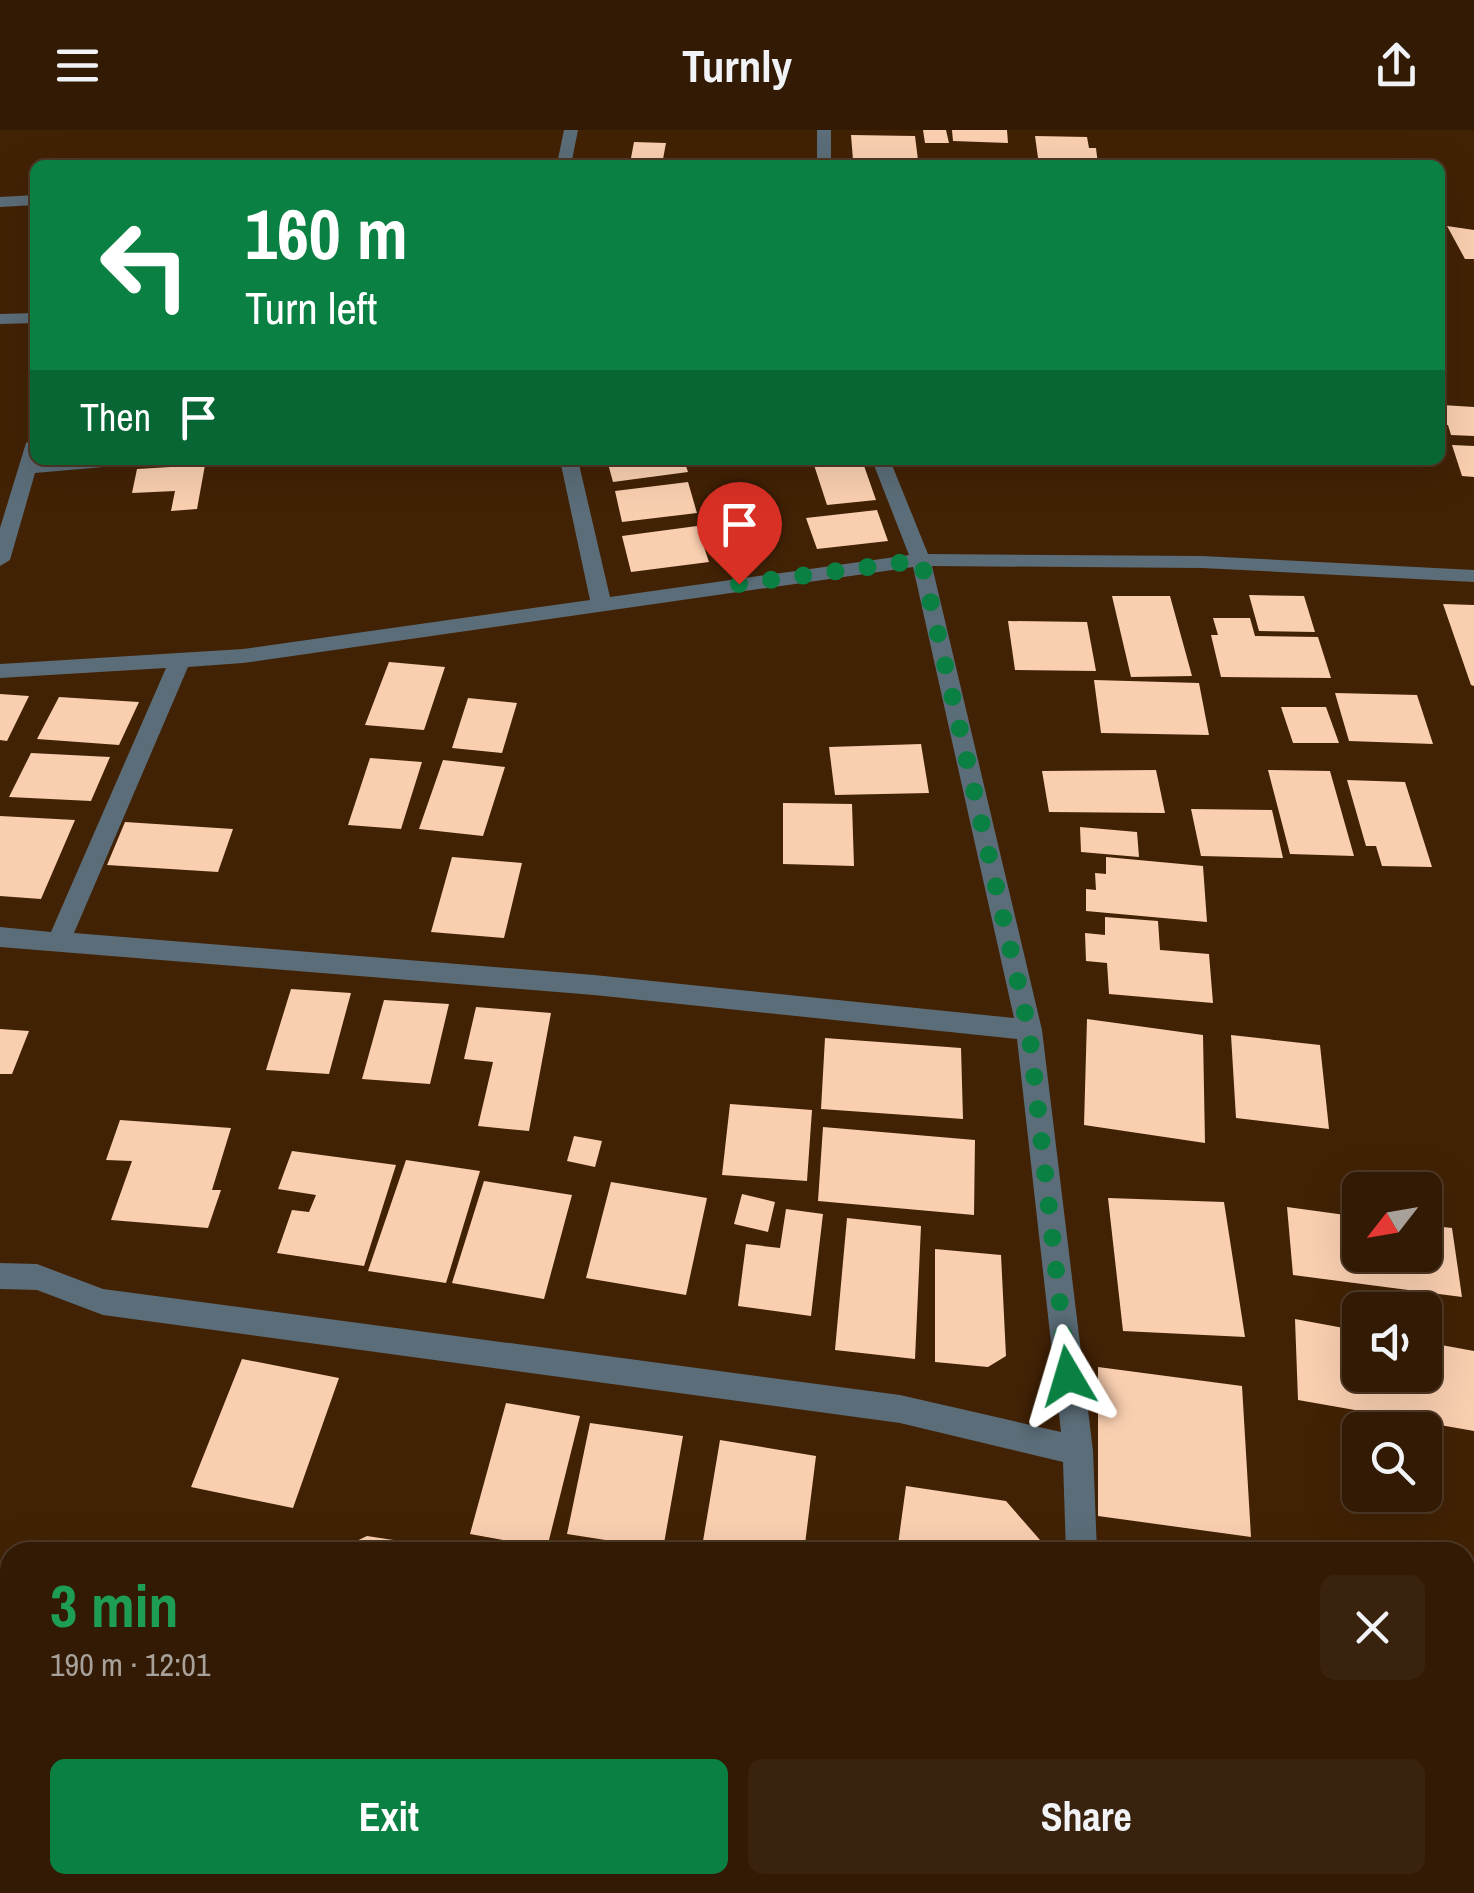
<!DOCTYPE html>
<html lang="en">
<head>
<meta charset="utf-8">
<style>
	body { margin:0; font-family:"Archivo Narrow",sans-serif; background:#3a230e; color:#f1f3f6; height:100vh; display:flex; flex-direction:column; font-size:38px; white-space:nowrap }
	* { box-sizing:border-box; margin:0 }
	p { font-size:32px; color:#a8a19a }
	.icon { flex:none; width:55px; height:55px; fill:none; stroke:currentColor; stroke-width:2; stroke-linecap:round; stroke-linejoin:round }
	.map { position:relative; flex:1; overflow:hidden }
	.panel { position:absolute; left:0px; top:1412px; width:1475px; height:352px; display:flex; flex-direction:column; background:#321a04; border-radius:30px 30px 0 0; box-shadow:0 10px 40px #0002,0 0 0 2px #4d3826 }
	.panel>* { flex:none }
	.hud { position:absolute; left:30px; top:30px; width:1415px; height:305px; border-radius:15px; box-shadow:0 10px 40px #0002,0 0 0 2px #4d3826; background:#0b8043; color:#fff; overflow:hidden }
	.needle { width:65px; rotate:239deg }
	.controls { position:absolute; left:1342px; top:1042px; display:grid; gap:20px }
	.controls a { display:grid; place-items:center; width:100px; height:100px; border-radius:15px; background:#321a04; box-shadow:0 10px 40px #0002,0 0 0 2px #4d3826; font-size:50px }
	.pin { position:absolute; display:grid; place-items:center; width:85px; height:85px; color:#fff; margin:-102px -42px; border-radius:50% 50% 50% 0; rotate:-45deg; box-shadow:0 0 10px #0007 }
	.pin .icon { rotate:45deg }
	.me { position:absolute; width:110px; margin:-55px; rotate:353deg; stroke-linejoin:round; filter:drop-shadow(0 0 8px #0008) }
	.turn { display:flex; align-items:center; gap:35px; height:210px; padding:0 50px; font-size:45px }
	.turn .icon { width:130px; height:130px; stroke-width:2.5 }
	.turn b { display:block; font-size:70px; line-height:85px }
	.then { display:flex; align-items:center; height:95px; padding:0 50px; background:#0003; gap:20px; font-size:38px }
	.round { display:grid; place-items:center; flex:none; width:105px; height:105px; border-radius:15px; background:#3a230e }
	.head { display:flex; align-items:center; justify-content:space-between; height:170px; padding:0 50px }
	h1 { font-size:60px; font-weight:700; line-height:75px; color:#1e9e55 }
	.primary-button { display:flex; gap:20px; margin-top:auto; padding:20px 50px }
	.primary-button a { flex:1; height:115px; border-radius:15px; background:#0b8043; color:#fff; font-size:40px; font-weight:700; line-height:115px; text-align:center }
	.primary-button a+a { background:#3a230e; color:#f1f3f6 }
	header { display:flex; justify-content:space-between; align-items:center; height:130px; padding:0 50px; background:#321a04; font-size:45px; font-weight:700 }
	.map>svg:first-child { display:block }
	.building { fill:#facfb0 }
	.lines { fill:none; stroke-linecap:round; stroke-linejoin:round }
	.minor { fill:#5b6d78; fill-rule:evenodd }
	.route { stroke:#0b8043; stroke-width:18; stroke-dasharray:0 32.4 }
</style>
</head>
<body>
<header><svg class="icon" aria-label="menu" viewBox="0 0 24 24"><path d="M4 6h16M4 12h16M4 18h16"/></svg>Turnly<svg class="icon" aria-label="share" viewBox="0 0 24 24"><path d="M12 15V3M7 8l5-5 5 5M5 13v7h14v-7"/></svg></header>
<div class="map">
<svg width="1474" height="1763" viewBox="0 0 1474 1763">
	<rect width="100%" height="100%" fill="#422205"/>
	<path class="building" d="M923,0H946L949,13H925Z
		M952,0H1007L1008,13L953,11Z
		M851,5L915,6L918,30H853Z
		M1035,6L1087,7L1089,18H1096L1098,35H1039Z
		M634,12L666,13L663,29L631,28Z
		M1447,96L1474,100V129H1465Z
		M1442,275L1474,277V306L1451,305L1448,295L1440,294Z
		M1452,315L1474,316V347L1462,346Z
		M607,330H684L688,342L613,352Z
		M835,330H862L876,370L827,375L813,332Z
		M205,335L197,379L171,381L175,361L132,363L137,339Z
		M688,352L697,383L622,392L615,361Z
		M877,380L888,411L817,419L806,388Z
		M697,396L709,432L631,442L622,406Z
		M1249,465L1304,466L1315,502L1259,501Z
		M1112,466H1170L1192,546L1131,547Z
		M1443,474L1474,475V556L1471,555Z
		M1213,488H1250L1255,506L1318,507L1331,548L1221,547L1211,505H1218Z
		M1008,491L1087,492L1096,541L1015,540Z
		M389,532L445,537L424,600L365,595Z
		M1094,550L1199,553L1209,605L1101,603Z
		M1335,563L1417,565L1433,614L1349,611Z
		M0,564L29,566L7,611L0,610Z
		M59,567L139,572L119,615L37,609Z
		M468,568L517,573L502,623L452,618Z
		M1281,577H1326L1339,613H1293Z
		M921,614L929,663L835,665L829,617Z
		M31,623L110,627L91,671L9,667Z
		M370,628L422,632L401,699L348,695Z
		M443,630L505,637L483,706L419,699Z
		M1156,640L1165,683L1049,682L1042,641Z
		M1268,640L1330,641L1354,726L1290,724Z
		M1347,650L1405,652L1432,737L1382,736L1376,716H1366Z
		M783,673L852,674L854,736L783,734Z
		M1191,679L1272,680L1283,728L1201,726Z
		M0,686L75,690L41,769L0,766Z
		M125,692L233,699L218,742L107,735Z
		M1080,697L1137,702L1139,727L1081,722Z
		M452,727L522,733L504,808L431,802Z
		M1106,727L1203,736L1207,792L1086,781V759L1096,760L1095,743L1106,744Z
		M1105,787L1158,791L1160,820L1209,824L1213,873L1109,864L1107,833L1086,831L1085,803L1105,805Z
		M291,859L351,863L329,944L266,940Z
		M384,870L449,874L430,954L362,949Z
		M476,877L551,883L529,1001L478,996L493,932L464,929Z
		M1087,889L1203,905L1205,1013L1084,995Z
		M0,899L29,901L12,944H0Z
		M1231,905L1320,915L1329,999L1236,988Z
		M825,908L961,918L963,989L821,979Z
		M730,974L812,980L807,1051L722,1045Z
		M120,990L231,998L212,1060H221L208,1098L111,1090L132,1031L106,1030Z
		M823,997L975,1010L974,1085L818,1071Z
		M574,1006L602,1011L595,1037L567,1031Z
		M292,1021L396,1035L364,1136L277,1123L292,1080L309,1082L316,1065L278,1059Z
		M406,1030L480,1041L446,1153L368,1141Z
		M484,1051L572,1065L544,1169L452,1153Z
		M611,1052L707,1068L686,1165L586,1148Z
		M742,1064L775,1072L768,1102L734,1094Z
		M1108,1068L1224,1072L1245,1207L1123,1201Z
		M1287,1077L1360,1087V1125H1425V1095L1452,1098L1462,1167L1293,1145Z
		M786,1079L823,1084L811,1186L738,1176L746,1114L780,1118Z
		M847,1088L921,1096L915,1229L835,1220Z
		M935,1119L1001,1125L1006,1226L988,1237L935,1232Z
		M1295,1189L1360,1201V1245H1425V1212L1474,1221V1301L1298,1270Z
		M242,1229L339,1248L293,1378L191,1357Z
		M1098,1237L1242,1256L1251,1407L1098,1386Z
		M506,1273L580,1286L547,1418L470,1404Z
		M590,1293L683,1306L663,1419L567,1404Z
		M720,1310L816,1326L804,1422H735L702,1417Z
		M906,1356L1006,1371L1040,1410V1422H897Z
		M367,1406L433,1416L436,1422H344L346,1416Z
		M1465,1574L1474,1576V1746L1465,1745Z
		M10,1598V1755H42L39,1763H0V1621Z
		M238,1755H343L341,1763H235Z
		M370,1755H451L449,1763H368Z
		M458,1755H564L563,1763H456Z
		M1145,1755H1166L1193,1763H1144Z"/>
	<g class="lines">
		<path class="minor" d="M564,0H578L571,35H530L558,29Z
			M817,0H831V35H817Z
			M35,65V75L0,77V67Z
			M35,183V193L0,194V184Z
			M35,308V330L39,331L124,330L115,336L35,343L10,430L0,436V398L26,313Z
			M560,330H578L610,467L909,425L872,330H890L928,424L1202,426L1474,440V452L1202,438L932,436L1042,900L1093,1321L1097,1422H1066L1063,1332L900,1293L103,1185L37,1160L0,1159V1133L37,1134L103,1159L900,1265L1061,1302L1017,909L594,865L0,817V797L51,802L166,538L0,548V534L243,519L590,470ZM913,437L1014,888L594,845L74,803L188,537L243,533Z
			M0,1545L10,1547V1581L0,1579Z
			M196,1755H232L229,1763H193Z
			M796,1755H862L866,1763H800Z
			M1065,1755H1101V1763H1065Z
			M1319,1755H1383L1387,1763H1323Z"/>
	</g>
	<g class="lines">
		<path class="route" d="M739,454L921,430L1029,900L1068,1246"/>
	</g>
</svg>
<div class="controls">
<a><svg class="needle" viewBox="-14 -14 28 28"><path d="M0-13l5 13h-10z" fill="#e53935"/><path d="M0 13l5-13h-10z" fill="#a8a19a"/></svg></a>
<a><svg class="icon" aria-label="sound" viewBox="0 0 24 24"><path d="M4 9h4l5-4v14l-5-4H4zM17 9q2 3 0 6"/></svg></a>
<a><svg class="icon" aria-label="search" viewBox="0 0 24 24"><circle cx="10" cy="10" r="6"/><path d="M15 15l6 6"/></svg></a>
</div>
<div class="pin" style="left:739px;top:454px;background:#d93025"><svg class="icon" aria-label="arrive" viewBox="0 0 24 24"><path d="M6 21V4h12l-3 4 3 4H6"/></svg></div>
<svg class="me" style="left:1068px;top:1246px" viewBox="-20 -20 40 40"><path d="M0-17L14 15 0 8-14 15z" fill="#0b8043" stroke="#fff" stroke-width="4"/></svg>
<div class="hud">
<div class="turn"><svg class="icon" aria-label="left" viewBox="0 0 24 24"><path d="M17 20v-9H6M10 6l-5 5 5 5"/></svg><div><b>160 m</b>Turn left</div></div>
<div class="then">Then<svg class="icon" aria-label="arrive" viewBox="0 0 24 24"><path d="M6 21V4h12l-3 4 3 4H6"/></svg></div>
</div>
<section class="panel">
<div class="head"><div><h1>3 min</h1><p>190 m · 12:01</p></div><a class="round"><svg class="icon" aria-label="close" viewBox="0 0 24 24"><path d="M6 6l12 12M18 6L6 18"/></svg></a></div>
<div class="primary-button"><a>Exit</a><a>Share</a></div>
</section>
</div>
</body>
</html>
